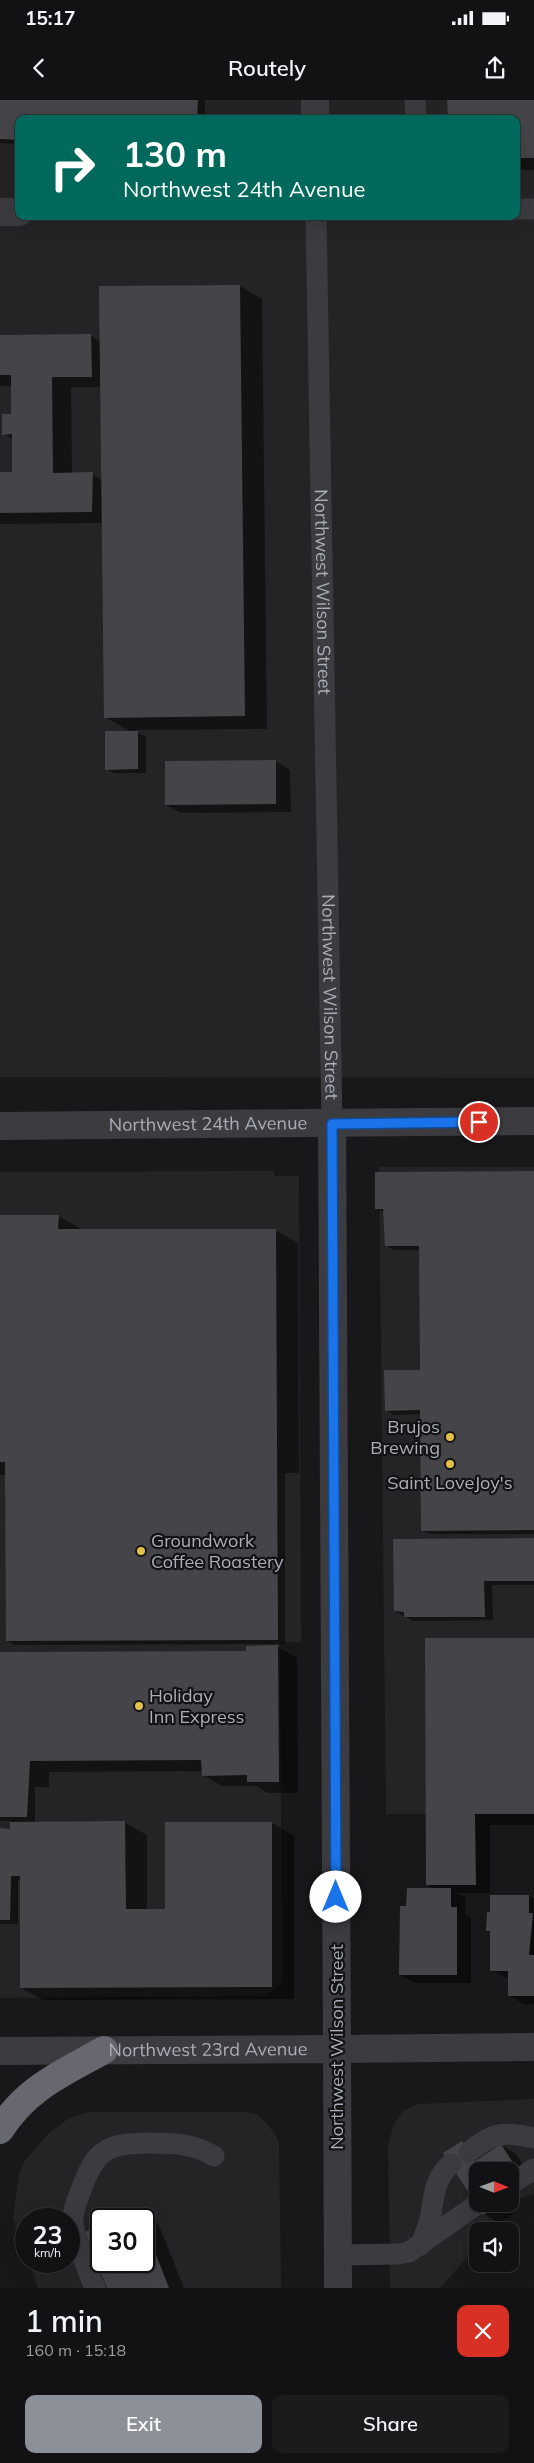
<!DOCTYPE html>
<html lang="en">
<head>
<meta charset="utf-8">
<style>
	body { margin:0; font-family:Mulish,sans-serif; background:#1b1b1d; color:#f1f3f6; height:100vh; display:flex; flex-direction:column; font-size:19px; white-space:nowrap }
	* { box-sizing:border-box; margin:0 }
	p { font-size:16px; color:#9c9ea0 }
	.icon { flex:none; width:28px; height:28px; fill:none; stroke:currentColor; stroke-width:2; stroke-linecap:round; stroke-linejoin:round }
	.map { position:relative; height:2188px; overflow:hidden }
	.sheet { display:flex; flex-direction:column; background:#121214; flex:1 }
	.sheet>* { flex:none }
	.banner { position:absolute; left:15px; top:15px; width:505px; height:105px; border-radius:10px; box-shadow:0 5px 20px #0002,0 0 0 1px #313234; background:#00695c; color:#fff; overflow:hidden }
	.needle { width:32px; rotate:91deg }
	.controls { position:absolute; left:469px; top:2062px; display:grid; gap:10px }
	.controls a { display:grid; place-items:center; width:50px; height:50px; border-radius:10px; background:#121214; box-shadow:0 5px 20px #0002,0 0 0 1px #313234; font-size:25px }
	.speed { position:absolute; left:15px; top:2108px; display:flex; gap:10px; font-size:25px; font-weight:700; text-align:center }
	.speed>* { display:grid; place-content:center; width:65px; height:65px; border-radius:50%; background:#121214; box-shadow:0 5px 20px #0002,0 0 0 1px #313234; line-height:1 }
	.speed small { font-size:12px; font-weight:400 }
	.speed .limit { border:2px solid #111; border-radius:8px; background:#fff; color:#111 }
	.pin { position:absolute; display:grid; place-items:center; width:42px; height:42px; color:#fff; margin:-21px; border:2px solid #fff; border-radius:50%; box-shadow:0 1px 5px #0007 }
	.me { position:absolute; width:55px; margin:-28px; rotate:0deg; stroke-linejoin:round; filter:drop-shadow(0 0 4px #0008) }
	.turn { display:flex; align-items:center; gap:18px; height:105px; padding:0 25px; font-size:22px }
	.turn .icon { width:65px; height:65px; stroke-width:2.5 }
	.turn b { display:block; font-size:35px; line-height:42px }
	.round { display:grid; place-items:center; flex:none; width:52px; height:52px; border-radius:10px; background:#1b1b1d }
	.summary { display:flex; align-items:center; justify-content:space-between; height:85px; padding:0 25px }
	h1 { font-size:30px; font-weight:600; line-height:38px }
	.button { display:flex; gap:10px; margin-top:auto; padding:10px 25px }
	.button a { flex:1; height:58px; border-radius:10px; background:#8c9099; color:#fff; font-size:20px; font-weight:600; line-height:58px; text-align:center }
	.button a+a { background:#1b1b1d; color:#f1f3f6 }
	.status { display:flex; justify-content:space-between; align-items:center; height:35px; padding:0 25px; background:#121214; direction:ltr }
	.status svg { height:14px; fill:currentColor }
	header { display:flex; justify-content:space-between; align-items:center; height:65px; padding:0 25px; background:#121214; font-size:22px; font-weight:600 }
	.map>svg:first-child { display:block }
	.built { fill:#242427; fill-rule:evenodd }
	.shadow { fill:#0007; fill-rule:evenodd }
	.building { fill:#454549 }
	.lines { fill:none; stroke-linecap:round; stroke-linejoin:round }
	.service { stroke:#3b3b40; stroke-width:21 }
	.minor { stroke:#3b3b40; stroke-width:28 }
	.tertiary { stroke:#3b3b40; stroke-width:28 }
	.motorway { stroke:#66676f; stroke-width:28 }
	.route-casing { stroke:#114b97; stroke-width:12 }
	.route { stroke:#1a73e8; stroke-width:9 }
	.poi-dot { fill:#e3c047; stroke:#131315; stroke-width:2 }
	.labels { text-anchor:middle; stroke-width:4.5; stroke-linejoin:round; paint-order:stroke }
	.street-label { font-size:18px; fill:#abaeb8; stroke:#131315 }
	.poi-label { font-size:18px; fill:#abaeb8; stroke:#131315; text-anchor:start }
</style>
</head>
<body>
<div class="status"><b>15:17</b><svg viewBox="0 0 49 12"><path d="M0 12V9h3v3zM5 12V6h3v6zM10 12V3h3v9zM15 12V0h3v12zM26 1h20v11H26zM47 4h2v5h-2z"/></svg></div>
<header><svg class="icon" aria-label="back" viewBox="0 0 24 24"><path d="M15 5l-7 7 7 7"/></svg>Routely<svg class="icon" aria-label="share" viewBox="0 0 24 24"><path d="M12 15V3M7 8l5-5 5 5M5 13v7h14v-7"/></svg></header>
<div class="map">
<svg width="534" height="2188" viewBox="0 0 534 2188">
	<rect width="100%" height="100%" fill="#18181a"/>
	<path class="built" d="M0,0H534V978L0,977ZM19,19H516V116H19Z
		M379,1067H534V1714H386Z
		M274,1071V1076H299L301,1542H280L282,1882L266,1896L0,1898V1072Z
		M534,1999V2094L521,2098L491,2131H478L477,2146L440,2188H390L388,2047L393,2025L403,2011L417,2004ZM478,2071H510V2104H478Z
		M89,2012H244L258,2015L267,2024L275,2034L279,2044L281,2188H38L28,2161H69V2119H26V2157L13,2118L19,2073L24,2062L49,2033L68,2019ZM101,2119H144V2161H101Z"/>
	<path class="shadow" d="M0,0H205V19H19V44L0,43Z
		M449,0H534V70H516V19Z
		M240,186L262,199L267,629L134,630L146,637V673H114L106,669L131,632L105,617L103,423L0,424V373H14L13,339L4,334L13,315V286H0V236H91L101,242ZM71,287H101L102,380L92,374H72Z
		M275,661L290,670L291,712L181,713L166,705Z
		M534,1072V1434H430L422,1430L421,1314L394,1315L386,1310L421,1271L420,1150H394L386,1145L384,1113L376,1108Z
		M58,1116L81,1129L275,1130L298,1143L299,1373H285V1544H273L297,1558L298,1693H268L256,1686H222L203,1675V1671L49,1672V1687H35V1723H125L147,1735V1811L167,1810L272,1723L294,1736V1899L43,1900L21,1888V1780L18,1779V1824H0V1730L12,1731L11,1721H0V1554L247,1552L272,1546V1544L15,1545L7,1541L6,1375H0V1117Z
		M534,1439V1485H492L493,1520L413,1521L395,1511Z
		M534,1539V1725H490V1793H457L466,1798L465,1814L471,1817V1883H415L400,1875L408,1807L435,1789L427,1785Z
		M529,1796L534,1799V1904H524L509,1896V1879L491,1870V1833L487,1831Z
		M462,2042L477,2051L482,2058L501,2045L516,2054L531,2078L510,2071H478V2104H510L515,2112L499,2123L484,2114L445,2053Z
		M138,2112L158,2123L184,2188H108L86,2133L101,2127V2161H144V2119H122Z"/>
	<path class="building" d="M0,0H198L197,19H19V40L0,39Z
		M447,0H534V58H516V19H448Z
		M240,185L245,616L104,618L99,186Z
		M91,234L92,277H52L53,373L93,372L92,412L0,413V372H12V334L2,335V314H11V275H0V235Z
		M105,631H138V669L105,670Z
		M276,660V704L165,705V661Z
		M534,1071V1430L421,1431L420,1310L385,1311L384,1270H420L419,1146H385L383,1109H375V1072Z
		M0,1115H59L58,1129H276L278,1540L6,1541L5,1362H0Z
		M534,1438V1481H484L485,1517H404V1512L394,1511L393,1439Z
		M425,1538H534V1714H475L476,1785H426Z
		M278,1545L279,1682H247V1675L202,1676L201,1660L30,1661L27,1717H0V1552L246,1551V1546Z
		M125,1721L126,1809H165V1722H272V1887L20,1888V1776H11L10,1820H0V1728L10,1729V1722Z
		M407,1788H451V1807H457V1875H399L400,1806H406Z
		M490,1795H529V1813H533L529,1855H534V1896H508V1871H490V1831H486L487,1812H490Z
		M462,2041L475,2061L501,2044L517,2069L510,2074V2071H478V2104H500L483,2115L443,2053Z
		M139,2111L142,2119H119Z
		M144,2124L169,2188H107L85,2132L101,2126V2161H144Z"/>
	<g class="lines">
		<g class="service">
			<path d="M415,0L416,19"/>
			<path d="M516,109H534"/>
			<path id="s1" d="M316,116L332,1024"/>
			<path d="M469,2052C493,2032 504,2031 534,2038"/>
			<path d="M510,2084L534,2069"/>
			<path d="M421,2145C425,2135 429,2125 431,2114C434,2094 435,2078 451,2064"/>
			<path d="M338,2155L398,2154L409,2152L476,2105"/>
			<path d="M95,2188C87,2167 76,2145 73,2123C72,2112 77,2100 81,2090C95,2051 106,2043 148,2043C173,2043 192,2043 214,2056"/>
		</g>
		<path class="minor" d="M315,0V19
			M0,112H19
			M332,1024L337,1949L534,1947"/>
		<g class="tertiary">
			<path id="s2" d="M0,1026L534,1021"/>
			<path id="s3" d="M0,1951L337,1949L338,2188"/>
		</g>
		<path class="motorway" d="M0,2030C26,1988 63,1973 104,1950"/>
	</g>
	<g class="lines">
		<defs>
			<path id="route" d="M336,1797L332,1024L479,1022"/>
		</defs>
		<use href="#route" class="route-casing"/>
		<use href="#route" class="route"/>
	</g>
	<g class="poi-dot">
		<circle cx="450" cy="1337" r="5"/>
		<circle cx="450" cy="1364" r="5"/>
		<circle cx="141" cy="1451" r="5"/>
		<circle cx="139" cy="1606" r="5"/>
	</g>
	<g class="labels">
		<g class="street-label">
			<text dy="6" stroke="none"><textPath href="#s1" startOffset="376">Northwest Wilson Street</textPath></text>
			<text dy="6" stroke="none"><textPath href="#s1" startOffset="781">Northwest Wilson Street</textPath></text>
			<text dy="6" stroke="none"><textPath href="#s2" startOffset="208">Northwest 24th Avenue</textPath></text>
			<text transform="translate(337 1947) rotate(-90)" y="6">Northwest Wilson Street</text>
			<text dy="6" stroke="none"><textPath href="#s3" startOffset="208">Northwest 23rd Avenue</textPath></text>
		</g>
		<g class="poi-label">
			<text x="440" y="1333" text-anchor="end">Brujos<tspan x="440" dy="21">Brewing</tspan></text>
			<text x="450" y="1389" text-anchor="middle">Saint LoveJoy's</text>
			<text x="151" y="1447">Groundwork<tspan x="151" dy="21">Coffee Roastery</tspan></text>
			<text x="149" y="1602">Holiday<tspan x="149" dy="21">Inn Express</tspan></text>
		</g>
	</g>
</svg>
<div class="controls">
<a><svg class="needle" viewBox="-14 -14 28 28"><path d="M0-13l5 13h-10z" fill="#e53935"/><path d="M0 13l5-13h-10z" fill="#9c9ea0"/></svg></a>
<a><svg class="icon" aria-label="sound" viewBox="0 0 24 24"><path d="M4 9h4l5-4v14l-5-4H4zM17 9q2 3 0 6"/></svg></a>
</div>
<div class="speed"><div>23<small>km/h</small></div><div class="limit">30</div></div>
<div class="pin" style="left:479px;top:1022px;background:#d93025"><svg class="icon" aria-label="arrive" viewBox="0 0 24 24"><path d="M6 21V4h12l-3 4 3 4H6"/></svg></div>
<svg class="me" style="left:336px;top:1797px" viewBox="-20 -20 40 40"><circle r="19" fill="#fff"/><path d="M0-13L10 11 0 6-10 11z" fill="#1a73e8"/></svg>
<div class="banner">
<div class="turn"><svg class="icon" aria-label="right" viewBox="0 0 24 24"><path d="M7 20v-9h11M14 6l5 5-5 5"/></svg><div><b>130 m</b>Northwest 24th Avenue</div></div>
</div>
</div>
<section class="sheet">
<div class="summary"><div><h1>1 min</h1><p>160 m · 15:18</p></div><a class="round" style="background:#d93025;color:#fff"><svg class="icon" aria-label="close" viewBox="0 0 24 24"><path d="M6 6l12 12M18 6L6 18"/></svg></a></div>
<div class="button"><a>Exit</a><a>Share</a></div>
</section>
</body>
</html>
